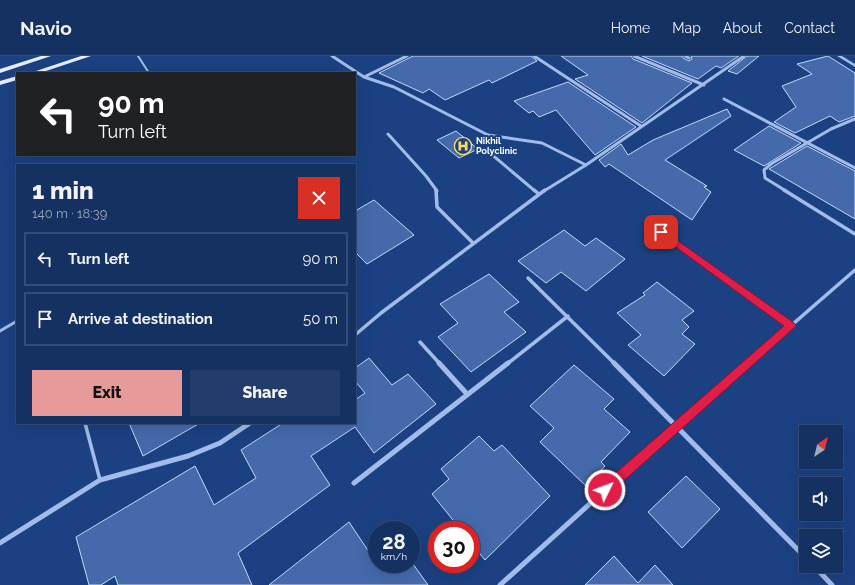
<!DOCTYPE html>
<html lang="en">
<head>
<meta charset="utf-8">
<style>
	body { margin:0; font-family:Raleway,sans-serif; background:#223d6b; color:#f1f3f6; height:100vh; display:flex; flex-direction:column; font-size:15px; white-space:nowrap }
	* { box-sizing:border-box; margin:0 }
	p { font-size:13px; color:#9da9be }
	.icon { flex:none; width:22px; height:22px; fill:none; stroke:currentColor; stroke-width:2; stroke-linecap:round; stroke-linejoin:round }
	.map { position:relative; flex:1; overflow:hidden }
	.drawer { position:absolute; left:16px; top:108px; width:340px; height:260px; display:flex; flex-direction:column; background:#153162; border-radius:0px; box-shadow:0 4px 16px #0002,0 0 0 1px #344c77 }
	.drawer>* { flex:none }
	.top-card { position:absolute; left:16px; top:16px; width:340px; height:84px; border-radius:0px; box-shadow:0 4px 16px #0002,0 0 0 1px #344c77; background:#202124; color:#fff; overflow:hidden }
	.needle { width:26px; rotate:35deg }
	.tools { position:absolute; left:799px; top:369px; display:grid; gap:8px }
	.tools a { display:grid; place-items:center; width:44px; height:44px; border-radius:0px; background:#153162; box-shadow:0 4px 16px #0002,0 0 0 1px #344c77; font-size:20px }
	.speed { position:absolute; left:368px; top:465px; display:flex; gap:8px; font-size:20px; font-weight:700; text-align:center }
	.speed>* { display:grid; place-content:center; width:52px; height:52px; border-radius:50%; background:#153162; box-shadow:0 4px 16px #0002,0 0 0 1px #344c77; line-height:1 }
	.speed small { font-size:10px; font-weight:400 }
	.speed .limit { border:6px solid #d22; background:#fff; color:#111 }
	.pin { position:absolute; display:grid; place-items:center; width:34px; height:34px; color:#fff; margin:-17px; border-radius:8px; box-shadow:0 2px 6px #0006 }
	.me { position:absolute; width:44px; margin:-22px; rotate:48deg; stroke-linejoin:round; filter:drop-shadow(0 0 3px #0008) }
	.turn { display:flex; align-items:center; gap:14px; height:84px; padding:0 16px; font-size:18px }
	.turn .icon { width:52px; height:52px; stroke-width:2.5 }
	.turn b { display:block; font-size:28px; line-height:34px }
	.round { display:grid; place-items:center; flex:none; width:42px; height:42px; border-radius:0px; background:#223d6b }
	.head { display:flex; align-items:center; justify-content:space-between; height:68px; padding:0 16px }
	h1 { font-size:24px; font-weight:800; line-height:30px }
	.cta { display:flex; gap:8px; margin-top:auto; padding:8px 16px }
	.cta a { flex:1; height:46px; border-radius:0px; background:#e69b98; color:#111; font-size:16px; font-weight:800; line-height:46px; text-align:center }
	.cta a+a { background:#223d6b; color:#f1f3f6 }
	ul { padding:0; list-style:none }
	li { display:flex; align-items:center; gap:12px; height:54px; margin:0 8px 6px; padding:0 8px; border:2px solid #344c77; border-radius:0px }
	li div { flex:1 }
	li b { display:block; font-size:15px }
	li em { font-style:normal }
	header { display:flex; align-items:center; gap:24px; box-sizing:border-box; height:56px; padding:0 20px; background:#153162; border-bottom:1px solid #344c77 }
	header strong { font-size:19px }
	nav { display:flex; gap:22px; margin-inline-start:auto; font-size:14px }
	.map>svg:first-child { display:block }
	.building { fill:#446aab; stroke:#c5d8f8 }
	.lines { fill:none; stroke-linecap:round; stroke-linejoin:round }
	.service-far2 { stroke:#a1bcea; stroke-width:2 }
	.service-far1 { stroke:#a1bcea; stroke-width:3 }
	.service { stroke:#a1bcea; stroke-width:3.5 }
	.minor-far2 { stroke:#a1bcea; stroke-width:3 }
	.minor-far1 { stroke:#a1bcea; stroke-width:3.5 }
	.minor { stroke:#a1bcea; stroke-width:5 }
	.tertiary { fill:#a1bcea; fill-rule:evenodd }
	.primary { fill:#e5edfe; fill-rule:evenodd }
	.route { fill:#e11d48; stroke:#92132f }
	.labels { text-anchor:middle; stroke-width:4; stroke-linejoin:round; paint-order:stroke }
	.far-poi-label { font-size:9px; font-weight:bold; fill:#fff; stroke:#1c4182; text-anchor:start }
</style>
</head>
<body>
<header>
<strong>Navio</strong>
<nav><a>Home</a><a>Map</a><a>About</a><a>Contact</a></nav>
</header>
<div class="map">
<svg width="855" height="529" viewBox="0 0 855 529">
	<rect width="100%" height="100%" fill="#1c4182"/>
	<path class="building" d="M413,0H531L537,5L492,27L489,24L445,44L429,33L423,37L379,17Z
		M561,0H631L633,3L692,27L642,67L575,23L588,19Z
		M642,0H682L683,2L689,5L692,3L691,0H739L721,12L716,10L698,23Z
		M747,0H759L737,18L728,15Z
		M828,0L855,17V60L839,66L830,60L795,77L774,66L796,51L782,30L812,18L797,8Z
		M568,26L636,71L595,99L556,54L539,61L533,55L529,57L514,45Z
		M727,53L731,60L665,104L707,130L704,131L711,136L692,164L609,108L605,111L599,104L621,88L628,99L653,84Z
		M769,70L801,87L764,110L734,94Z
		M456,75L478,93L459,102L437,84Z
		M807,90L855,115V163L769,113Z
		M374,144L414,179L367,208L355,196V155Z
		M564,174L585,190L596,182L625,203L586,235L561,216L546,227L518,205Z
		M489,218L519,246L504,256L526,276L471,316L438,281L458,267L440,248Z
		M657,226L694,255L682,264L689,271L682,278L695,288L664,320L628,289L641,279L617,257L645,239L643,237Z
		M369,302L392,329L408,318L436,348L374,397L355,371L311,400L330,429L238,497L252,529H118L115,520L101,529H89L76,481L195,410L214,449L256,422L241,394L283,367H355V344L365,337L355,325V312Z
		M574,309L614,343L604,353L630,376L601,406L605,410L586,430L540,386L554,372L530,350Z
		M129,367H200L143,400Z
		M479,380L494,395L502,389L550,440L485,504L471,487V474H461L432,438L449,423L441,413Z
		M686,420L720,453L682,492L648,456Z
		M349,466L377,508H413L428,529H269Z
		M614,500L638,527L655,509L673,529H585Z"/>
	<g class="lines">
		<path class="service-far2" d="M138,0L149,17"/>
		<path class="service-far1" d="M661,176L791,270
			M0,275L17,265"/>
		<path class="service" d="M85,367L100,424"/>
		<path class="minor-far2" d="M332,0L364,21L407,0
			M534,0L641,70
			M634,0L704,29
			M685,0L689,2
			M364,21L394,31L488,79L542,87L586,109
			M724,43L855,112
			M388,78L426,120L437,135
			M488,79L490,97L535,135
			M544,135L586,109L744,0
			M786,135L765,122L764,114L771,108L831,73L855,63"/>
		<path class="minor-far1" d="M436,134L437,151L473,187
			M534,134L539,138
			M784,134L855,178
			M528,222L615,308
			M355,279L381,257L545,134
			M420,286L440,308
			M507,308L568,260
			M747,308L855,214"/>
		<path class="minor" d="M439,307L467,338
			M749,307L676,370L806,502
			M354,427L508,307
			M0,487L100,424L188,400L220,387L250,367
			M814,510L832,529
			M500,529L676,370L614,307"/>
		<path class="tertiary" d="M837,0H842L855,8V11Z"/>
		<path class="primary" d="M41,0H51L0,17V13Z
			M81,0H91L40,17H30Z
			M17,20V24L0,29V25Z"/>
	</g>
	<path class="route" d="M661,173L794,267L796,270L609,438L605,439L601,438L600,434L601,430L784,270L658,178V174Z"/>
	<defs>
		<symbol id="hospital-ring" viewBox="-11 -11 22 22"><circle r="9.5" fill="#1c4182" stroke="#fbda5e" stroke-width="1.5"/><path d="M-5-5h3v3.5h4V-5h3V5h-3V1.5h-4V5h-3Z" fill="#fbda5e"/></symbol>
	</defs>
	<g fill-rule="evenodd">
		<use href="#hospital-ring" x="453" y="80" width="20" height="20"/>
	</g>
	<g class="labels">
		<g class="far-poi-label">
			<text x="476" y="88">Nikhil<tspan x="476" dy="10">Polyclinic</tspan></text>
		</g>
	</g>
</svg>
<div class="tools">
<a><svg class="needle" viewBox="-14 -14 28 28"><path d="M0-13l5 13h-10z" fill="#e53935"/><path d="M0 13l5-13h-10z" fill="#9da9be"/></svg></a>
<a><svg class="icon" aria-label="sound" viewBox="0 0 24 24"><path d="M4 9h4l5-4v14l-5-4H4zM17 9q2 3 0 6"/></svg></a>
<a><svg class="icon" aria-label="layers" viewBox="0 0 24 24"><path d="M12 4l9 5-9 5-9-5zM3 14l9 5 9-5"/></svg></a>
</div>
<div class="speed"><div>28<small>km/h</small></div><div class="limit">30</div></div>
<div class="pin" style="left:661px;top:176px;background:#d93025"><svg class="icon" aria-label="arrive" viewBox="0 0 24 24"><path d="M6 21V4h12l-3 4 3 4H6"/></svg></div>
<svg class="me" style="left:605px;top:434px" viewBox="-20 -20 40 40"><circle r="17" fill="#e11d48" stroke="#fff" stroke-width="3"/><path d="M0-11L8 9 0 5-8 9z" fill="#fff"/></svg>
<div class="top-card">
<div class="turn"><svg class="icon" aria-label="left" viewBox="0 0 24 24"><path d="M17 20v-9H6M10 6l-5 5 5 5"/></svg><div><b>90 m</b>Turn left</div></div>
</div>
<section class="drawer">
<div class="head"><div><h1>1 min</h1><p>140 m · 18:39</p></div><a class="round" style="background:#d93025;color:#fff"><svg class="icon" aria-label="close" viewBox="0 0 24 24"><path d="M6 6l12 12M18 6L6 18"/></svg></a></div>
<ul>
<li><svg class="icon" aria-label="left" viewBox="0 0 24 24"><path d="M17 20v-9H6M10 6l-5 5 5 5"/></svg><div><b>Turn left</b></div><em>90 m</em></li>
<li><svg class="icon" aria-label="arrive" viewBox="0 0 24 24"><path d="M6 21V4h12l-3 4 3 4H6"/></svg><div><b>Arrive at destination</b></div><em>50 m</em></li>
</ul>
<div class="cta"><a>Exit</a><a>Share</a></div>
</section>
</div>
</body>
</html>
